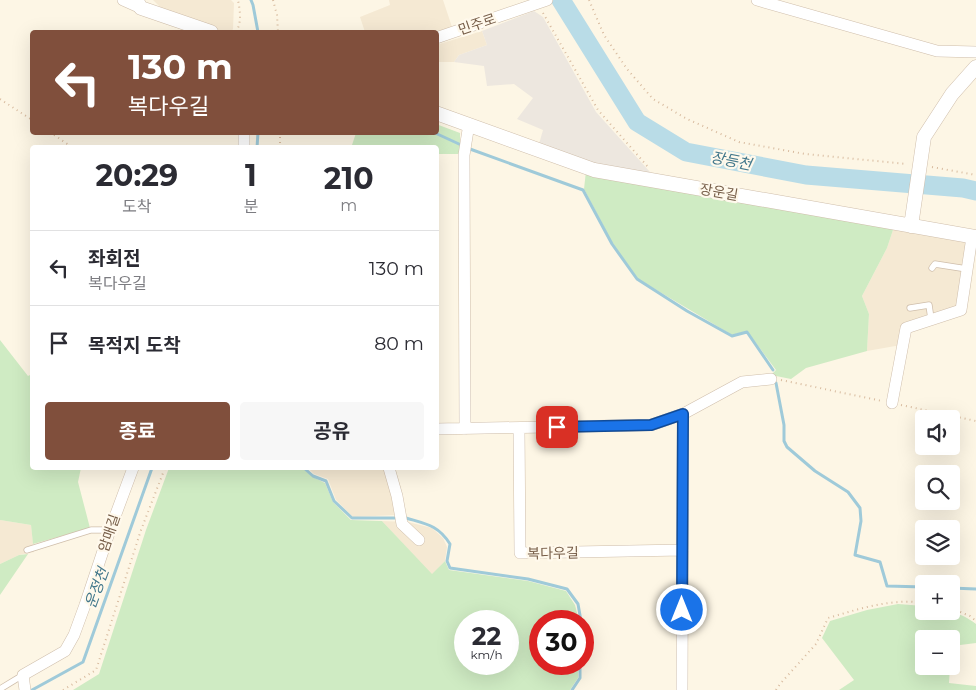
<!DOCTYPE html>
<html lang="ko">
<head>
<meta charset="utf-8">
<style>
	body { margin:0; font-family:Montserrat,"Noto Sans KR",sans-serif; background:#f7f7f7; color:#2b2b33; height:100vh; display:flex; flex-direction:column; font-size:19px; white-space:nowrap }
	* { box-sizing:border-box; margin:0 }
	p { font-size:16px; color:#7c7c81 }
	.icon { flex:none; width:28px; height:28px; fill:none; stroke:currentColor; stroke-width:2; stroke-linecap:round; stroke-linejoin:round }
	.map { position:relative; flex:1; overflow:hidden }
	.drawer { position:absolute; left:30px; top:145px; width:409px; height:325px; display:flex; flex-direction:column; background:#fff; border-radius:5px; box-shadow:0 5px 20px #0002 }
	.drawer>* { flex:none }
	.guide { position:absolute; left:30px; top:30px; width:409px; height:105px; border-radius:5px; box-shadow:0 5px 20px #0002; background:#804f3c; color:#fff; overflow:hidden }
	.fabs { position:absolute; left:915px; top:410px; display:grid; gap:10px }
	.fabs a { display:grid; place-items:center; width:45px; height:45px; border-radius:5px; background:#fff; box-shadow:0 5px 20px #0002; font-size:25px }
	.speed { position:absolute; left:454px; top:610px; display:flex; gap:10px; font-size:25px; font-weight:700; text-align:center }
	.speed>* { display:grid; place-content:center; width:65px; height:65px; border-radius:50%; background:#fff; box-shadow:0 5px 20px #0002; line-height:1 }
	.speed small { font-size:12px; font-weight:400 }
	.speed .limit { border:8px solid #d22; background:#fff; color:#111 }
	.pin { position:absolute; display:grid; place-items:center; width:42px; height:42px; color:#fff; margin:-21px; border-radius:10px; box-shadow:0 2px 8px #0006 }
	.me { position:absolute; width:55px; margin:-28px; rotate:0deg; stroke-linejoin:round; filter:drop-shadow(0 0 4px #0008) }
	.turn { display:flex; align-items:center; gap:18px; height:105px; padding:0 15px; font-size:22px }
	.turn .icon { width:65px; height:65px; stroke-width:2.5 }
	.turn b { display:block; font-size:35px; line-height:42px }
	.eta { display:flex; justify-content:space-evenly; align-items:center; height:85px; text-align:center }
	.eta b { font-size:30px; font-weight:700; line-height:35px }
	.action { display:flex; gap:10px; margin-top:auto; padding:10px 15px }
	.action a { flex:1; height:58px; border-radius:5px; background:#804f3c; color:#fff; font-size:20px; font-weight:700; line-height:58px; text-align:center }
	.action a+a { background:#f7f7f7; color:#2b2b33 }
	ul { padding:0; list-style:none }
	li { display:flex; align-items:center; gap:15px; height:75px; padding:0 15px; border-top:1px solid #e1e1e2 }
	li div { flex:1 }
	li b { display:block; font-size:19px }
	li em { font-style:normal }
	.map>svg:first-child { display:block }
	.residential { fill:#f5e9d3 }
	.industrial { fill:#ede7df }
	.green { fill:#cfebc3; fill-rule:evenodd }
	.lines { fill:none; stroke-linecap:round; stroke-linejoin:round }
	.stream { stroke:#9fcad9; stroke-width:3 }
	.river { stroke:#b9dce7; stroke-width:19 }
	.service-casing { stroke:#cfbeab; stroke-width:7 }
	.minor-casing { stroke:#cfbeab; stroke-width:12 }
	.tertiary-casing { stroke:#cfbeab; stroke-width:15 }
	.path { stroke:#d8bb9f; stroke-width:2; stroke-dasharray:1 4; stroke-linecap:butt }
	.service { stroke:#fff; stroke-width:5.5 }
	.minor { stroke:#fff; stroke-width:11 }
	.tertiary { stroke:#fff; stroke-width:14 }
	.route-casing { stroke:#114b97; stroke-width:12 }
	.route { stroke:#1a73e8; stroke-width:9 }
	.labels { text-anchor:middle; stroke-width:4.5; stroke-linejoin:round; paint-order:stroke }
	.street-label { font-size:14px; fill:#775e49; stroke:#fff9ec }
	.water-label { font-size:15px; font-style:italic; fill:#42778b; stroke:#fff9ec }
</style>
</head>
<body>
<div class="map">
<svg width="976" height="690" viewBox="0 0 976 690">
	<rect width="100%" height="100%" fill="#fdf6e5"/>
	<path class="residential" d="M153,0H231L234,3L233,29L231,32H223L161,8Z
		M389,0H443L452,27L434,32H365L360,17L390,5Z
		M482,31L487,45L459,55L454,62H439L436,68V45Z
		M894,227L969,243L958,309L905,325L901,345L867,351L869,314L862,296L887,248Z
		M308,468H385L396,515L353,517L336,500L328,479L314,474Z
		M0,520L31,525L34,552L19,555L0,564Z
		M382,521L408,522L432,528L443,538L447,547L445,561L432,575Z"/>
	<path class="industrial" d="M534,11L543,17L596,112L650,172L647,175L594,164L539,144L543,130L517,119L533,98L514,84L487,86L484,66L454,62L459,55L487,45L482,31Z"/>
	<path class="green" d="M436,124L460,133V154H436V148H351L356,133L436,132Z
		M586,171L894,227L887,248L862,296L869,314L867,351L806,368L791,379L771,375L776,370L747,331L732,335L638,279L613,244L584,189Z
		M0,340L28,376L32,374V468H81L78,482L90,528L33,544L31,525L0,520Z
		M169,468H191L195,469L196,468H302L313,477L325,483L333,502L351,520L382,521L432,574L445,561L449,570L528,581L566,591L575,605L579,621H540V664H578V678L570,690H73L99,674L146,530ZM508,621V664H465V621Z
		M28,554L0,595V564L19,555Z
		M898,604L924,606V611C945,611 958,610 976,624V643L952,646L951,656V639H924V666H950L949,683L976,686V690H839L854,680L822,638L830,621L867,610Z"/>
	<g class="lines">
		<path class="stream" d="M251,0L253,5L258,32
			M433,132L459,144
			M257,148L258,132
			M470,149L583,190L612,244L637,279L687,311L732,336L747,332L773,370
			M776,383L784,425V441L787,447L815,471L848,492L860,508L861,521L855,555L880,562L887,586L924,587
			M304,468L313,476L326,481L334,501L352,518H396
			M406,518C426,524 438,525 450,544L447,561L450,568L528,579L567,589L578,604L581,621
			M951,588L976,589
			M32,690L83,662L152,468
			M572,690L580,678V664"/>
		<path class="river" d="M561,0L637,122L686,152L806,175L963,188L976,191"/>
		<defs>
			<path id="service" d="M932,268L935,264L967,269
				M910,308L929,305L931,319
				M27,550L91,530H110
				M0,689L23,675"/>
			<path id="minor" d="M123,0L141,8
				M757,0L937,51L976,52
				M436,38L547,0
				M244,132V148
				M892,403L906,328L961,310L972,237
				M519,428L520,553L683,550
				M436,429L651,425L683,414L742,382L771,379
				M465,429L464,155L469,124
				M389,468L397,496L402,524L419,540
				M25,690L23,675L65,651L74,635L85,605L110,530L133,468
				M682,690L683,414"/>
			<path id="tertiary" d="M136,0L141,8L211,32
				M436,113L594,170L976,237
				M911,226L924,137L952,94L976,67"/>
		</defs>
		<use href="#service" class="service-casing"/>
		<use href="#minor" class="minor-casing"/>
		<use href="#tertiary" class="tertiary-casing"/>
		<path class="path" d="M273,0L277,15L278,32
			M589,0L604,35L627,69L653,99L687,119L739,142L805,154L907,164
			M543,13L598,110L648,167
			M236,32C242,22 240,11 238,0
			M0,99L32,120
			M50,132L73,148
			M280,148V132
			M932,167L976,175
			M781,380L882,401
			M901,405L976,421
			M951,608L970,616L976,621
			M63,690L96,670L141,530L165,468
			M776,690L780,684L816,644L828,618C859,609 891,598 924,603"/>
		<use href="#service" class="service"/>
		<use href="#minor" class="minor"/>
		<use href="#tertiary" class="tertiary"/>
	</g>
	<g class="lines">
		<defs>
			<path id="route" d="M557,427L651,425L683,414L682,610"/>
		</defs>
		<use href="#route" class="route-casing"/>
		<use href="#route" class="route"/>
	</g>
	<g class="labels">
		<g class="street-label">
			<text transform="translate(477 24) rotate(-19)" y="5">민주로</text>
			<text transform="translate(719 192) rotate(10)" y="5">장운길</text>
			<text transform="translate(109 533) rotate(-71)" y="5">암매길</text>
			<text transform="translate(553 553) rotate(-1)" y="5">복다우길</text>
		</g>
		<g class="water-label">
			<text transform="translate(731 161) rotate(11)" y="5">장등천</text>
			<text transform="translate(97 588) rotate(-70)" y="5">운정천</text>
		</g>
	</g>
</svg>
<div class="fabs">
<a><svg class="icon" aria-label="sound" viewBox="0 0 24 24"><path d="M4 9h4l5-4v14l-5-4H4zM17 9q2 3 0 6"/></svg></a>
<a><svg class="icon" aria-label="search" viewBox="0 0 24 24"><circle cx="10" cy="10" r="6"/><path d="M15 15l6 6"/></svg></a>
<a><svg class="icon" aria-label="layers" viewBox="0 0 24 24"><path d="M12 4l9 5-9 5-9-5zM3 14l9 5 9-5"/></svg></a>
<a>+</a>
<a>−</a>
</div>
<div class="speed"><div>22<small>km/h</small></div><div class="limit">30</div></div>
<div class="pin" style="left:557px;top:427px;background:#d93025"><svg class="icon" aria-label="arrive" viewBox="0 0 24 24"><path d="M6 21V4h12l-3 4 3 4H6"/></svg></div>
<svg class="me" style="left:682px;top:610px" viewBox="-20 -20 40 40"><circle r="17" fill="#1a73e8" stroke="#fff" stroke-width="3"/><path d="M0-11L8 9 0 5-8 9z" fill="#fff"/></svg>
<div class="guide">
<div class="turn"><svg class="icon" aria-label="left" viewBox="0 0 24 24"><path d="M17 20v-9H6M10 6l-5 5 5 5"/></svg><div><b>130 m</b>복다우길</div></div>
</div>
<section class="drawer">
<div class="eta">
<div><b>20:29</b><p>도착</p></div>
<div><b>1</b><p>분</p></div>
<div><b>210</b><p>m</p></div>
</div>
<ul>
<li><svg class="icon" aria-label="left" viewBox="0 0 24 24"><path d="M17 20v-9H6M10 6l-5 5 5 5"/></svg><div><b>좌회전</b><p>복다우길</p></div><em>130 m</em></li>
<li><svg class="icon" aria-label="arrive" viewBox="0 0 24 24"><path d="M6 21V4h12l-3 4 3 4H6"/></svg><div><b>목적지 도착</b></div><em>80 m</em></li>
</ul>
<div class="action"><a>종료</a><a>공유</a></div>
</section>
</div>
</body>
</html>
